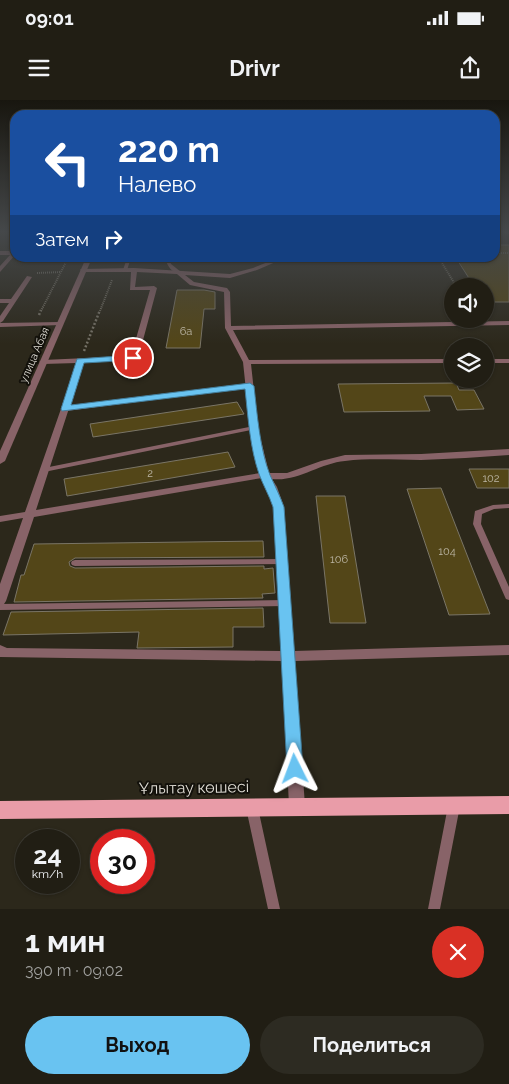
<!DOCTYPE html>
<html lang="ru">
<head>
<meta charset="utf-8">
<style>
	body { margin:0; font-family:Raleway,sans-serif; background:#2d2b22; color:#f1f3f6; height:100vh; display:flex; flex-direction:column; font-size:19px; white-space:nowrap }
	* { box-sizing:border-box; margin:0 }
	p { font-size:16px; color:#a2a2a0 }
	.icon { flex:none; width:28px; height:28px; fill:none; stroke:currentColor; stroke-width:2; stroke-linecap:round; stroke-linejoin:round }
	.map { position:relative; height:809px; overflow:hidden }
	.panel { display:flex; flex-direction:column; background:#211e14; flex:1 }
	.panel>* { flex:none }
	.hud { position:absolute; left:10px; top:10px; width:490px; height:152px; border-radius:15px; box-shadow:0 1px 4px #0004,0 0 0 1px #3e3c34; background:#1a4fa0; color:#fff; overflow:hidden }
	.tools { position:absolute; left:444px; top:178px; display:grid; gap:10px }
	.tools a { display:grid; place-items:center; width:50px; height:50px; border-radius:50%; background:#211e14; box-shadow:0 1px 4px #0004,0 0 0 1px #3e3c34; font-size:25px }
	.speed { position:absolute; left:15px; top:729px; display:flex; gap:10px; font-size:25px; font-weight:700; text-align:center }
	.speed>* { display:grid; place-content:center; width:65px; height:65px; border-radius:50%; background:#211e14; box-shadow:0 1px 4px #0004,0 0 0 1px #3e3c34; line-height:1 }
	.speed small { font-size:12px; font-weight:400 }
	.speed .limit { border:8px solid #d22; background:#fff; color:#111 }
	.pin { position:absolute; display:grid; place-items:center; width:42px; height:42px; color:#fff; margin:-21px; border:2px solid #fff; border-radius:50%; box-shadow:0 1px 5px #0007 }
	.me { position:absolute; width:55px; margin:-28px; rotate:357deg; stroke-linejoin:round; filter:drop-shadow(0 0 4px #0008) }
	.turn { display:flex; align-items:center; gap:18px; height:105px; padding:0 25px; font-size:22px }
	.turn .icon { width:65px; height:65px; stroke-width:2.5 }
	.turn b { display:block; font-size:35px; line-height:42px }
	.then { display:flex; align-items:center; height:48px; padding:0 25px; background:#0003; gap:10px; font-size:19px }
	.round { display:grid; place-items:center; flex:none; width:52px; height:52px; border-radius:26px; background:#2d2b22 }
	.headline { display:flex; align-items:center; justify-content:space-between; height:85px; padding:0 25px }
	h1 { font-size:30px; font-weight:700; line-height:38px }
	.action { display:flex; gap:10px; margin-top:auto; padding:10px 25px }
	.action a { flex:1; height:58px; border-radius:30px; background:#69c3f1; color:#111; font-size:20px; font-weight:700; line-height:58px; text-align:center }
	.action a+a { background:#2d2b22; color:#f1f3f6 }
	.status { display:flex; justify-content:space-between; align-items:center; height:35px; padding:0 25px; background:#211e14; direction:ltr }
	.status svg { height:14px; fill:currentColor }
	header { display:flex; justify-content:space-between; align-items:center; height:65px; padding:0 25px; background:#211e14; font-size:22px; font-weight:700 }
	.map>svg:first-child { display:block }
	.building { fill:#534618; stroke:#7a7566 }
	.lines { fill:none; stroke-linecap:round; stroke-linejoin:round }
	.path-far1 { stroke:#747065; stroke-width:2; stroke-dasharray:1 1; stroke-linecap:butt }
	.path { stroke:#747065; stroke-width:2.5; stroke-dasharray:2 2; stroke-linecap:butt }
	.service { fill:#886368; fill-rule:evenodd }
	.minor { fill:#886368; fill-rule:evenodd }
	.tertiary { fill:#886368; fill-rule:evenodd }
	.primary { fill:#e99ca8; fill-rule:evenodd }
	.route { fill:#69c3f1; stroke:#447f9d }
	.labels { text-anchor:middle; stroke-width:4; stroke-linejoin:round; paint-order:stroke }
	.number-label { font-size:11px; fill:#bcb6a5 }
	.far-street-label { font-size:11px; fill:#dfdcd4; stroke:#13110b }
	.near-street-label { font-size:16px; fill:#dfdcd4; stroke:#13110b }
</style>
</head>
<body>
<div class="status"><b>09:01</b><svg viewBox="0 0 49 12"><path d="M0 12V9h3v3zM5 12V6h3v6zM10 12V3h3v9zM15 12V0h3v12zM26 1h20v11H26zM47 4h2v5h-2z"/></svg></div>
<header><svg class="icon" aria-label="menu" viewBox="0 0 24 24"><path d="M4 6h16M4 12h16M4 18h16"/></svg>Drivr<svg class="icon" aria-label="share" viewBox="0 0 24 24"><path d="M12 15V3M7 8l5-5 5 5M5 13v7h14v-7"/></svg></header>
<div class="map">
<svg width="509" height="809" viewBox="0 0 509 809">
	<rect width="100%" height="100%" fill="#2c281b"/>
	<path class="building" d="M495,145H509V202H485V186H474L456,158H495Z
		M177,190H204L215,192V209H204L200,248H166Z
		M456,283L459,290H474L484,309L457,310L451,296H424L430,311L344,312L338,284Z
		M237,302L244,314L93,337L90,324Z
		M228,352L235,367L67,396L64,379Z
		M469,369H509V388H477Z
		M441,388L490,514L449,515L407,389Z
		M316,396H345L366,523H330Z
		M263,441L264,457L75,458L69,462L70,466L75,468L264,466V469L273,468L275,493L262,494L263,498L14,502L21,475H24L34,444Z
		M263,508L264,527H233V547L137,548L139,532L3,535L11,512Z"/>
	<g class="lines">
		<path class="path-far1" d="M495,153H509
			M439,158L456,186
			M37,173L61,172
			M41,211L68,158
			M100,211L112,180"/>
		<path class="path" d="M39,215L41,210
			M84,251L100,210"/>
		<path class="service" d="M127,158H131L127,170L125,171L123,170Z
			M165,158H169L171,164L181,172V174C172,174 167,165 165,158Z
			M250,284L252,285V287L66,311L63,309L66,307Z
			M254,326L256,327L257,328L256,329L44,372L40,370L44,368Z
			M509,404V408L494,409L482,414L481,424L509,487V500L506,499L505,497L473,424L475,411L493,405Z
			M282,459L285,460L286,462L285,464L75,466L72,465L71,463L72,461L75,460Z
			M285,500L288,501L289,503L288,505L285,506L0,510V504Z
			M454,701L458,702L460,706L440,809H428L448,706L450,702Z
			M252,703L256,704L258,708L280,809H268L246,708L248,704Z"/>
		<path class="minor" d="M500,131H509V134L501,132Z
			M0,151H15V155L0,172V166L10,155H0Z
			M278,158H285L257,170L230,178L185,175L194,182L227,188L230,192L231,226L509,221V225L233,230L249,260L452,259V263L251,264L258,328L269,373H287L321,361L345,355L421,354L509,349V355C480,357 451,359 421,360C396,360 371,358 345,361C320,363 298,382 272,379L277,387L284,407L294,551L509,545V555L295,561L305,706L302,711L297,713L292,711L289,706L282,561L0,557V545L7,548L281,551L274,407L267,387L262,378L34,417L6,501L4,504L0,505V484L23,418L0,422V416L25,412L77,263L43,264L39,262L43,260L131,256L150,190H130L131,172H83L80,170L81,169L134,168L230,174L253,168ZM137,172L177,174L190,185L224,192L225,228L243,262L250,328L260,373L36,410L84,262L133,260H136L139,255L157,188L154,186L135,187Z
			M27,176L32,177L3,221L0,223L59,222L61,223V225L0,227V216L9,203H0V199H11Z
			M485,259H509V263H485Z"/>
		<path class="tertiary" d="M86,158H92L5,361L0,364V351Z"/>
		<path class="primary" d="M509,696V714L0,719V701Z"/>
	</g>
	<linearGradient id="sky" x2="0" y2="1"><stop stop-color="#18160f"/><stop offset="0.54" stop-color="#45484a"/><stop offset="1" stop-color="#45484a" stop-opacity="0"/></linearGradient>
	<rect width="509" height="244" fill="url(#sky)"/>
	<path class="route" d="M133,255L136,256V260L84,263L71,305L250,283L254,286C257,313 260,350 270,375C275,386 280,396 284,407L303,669L301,674L295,676L289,674L287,669L273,407C269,395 263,385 259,374C250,348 248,317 245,289L62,311L61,309L77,259Z"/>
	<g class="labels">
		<g class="number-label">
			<text x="186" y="235">6а</text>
			<text x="150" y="377">2</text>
			<text x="491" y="382">102</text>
			<text x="447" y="455">104</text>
			<text x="339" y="463">106</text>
		</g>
		<g class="far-street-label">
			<text transform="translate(34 255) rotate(-67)" y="4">улица Абая</text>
		</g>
		<g class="near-street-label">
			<text transform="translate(194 687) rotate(-1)" y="6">Ұлытау көшесі</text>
		</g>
	</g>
</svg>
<div class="tools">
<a><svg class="icon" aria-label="sound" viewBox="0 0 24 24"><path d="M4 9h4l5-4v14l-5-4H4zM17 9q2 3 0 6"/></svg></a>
<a><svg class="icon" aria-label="layers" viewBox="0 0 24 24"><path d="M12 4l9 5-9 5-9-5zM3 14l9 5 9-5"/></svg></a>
</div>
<div class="speed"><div>24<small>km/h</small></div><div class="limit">30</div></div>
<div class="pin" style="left:133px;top:258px;background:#d93025"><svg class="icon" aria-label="arrive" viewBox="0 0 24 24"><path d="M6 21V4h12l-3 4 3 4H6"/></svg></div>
<svg class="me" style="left:295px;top:669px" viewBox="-20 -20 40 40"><path d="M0-17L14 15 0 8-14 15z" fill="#69c3f1" stroke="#fff" stroke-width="4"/></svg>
<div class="hud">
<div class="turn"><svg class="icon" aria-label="left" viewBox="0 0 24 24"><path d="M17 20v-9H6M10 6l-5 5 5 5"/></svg><div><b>220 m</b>Налево</div></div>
<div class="then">Затем<svg class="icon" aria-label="right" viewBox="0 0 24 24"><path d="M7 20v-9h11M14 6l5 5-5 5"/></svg></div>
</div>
</div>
<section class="panel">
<div class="headline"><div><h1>1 мин</h1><p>390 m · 09:02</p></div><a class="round" style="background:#d93025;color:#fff"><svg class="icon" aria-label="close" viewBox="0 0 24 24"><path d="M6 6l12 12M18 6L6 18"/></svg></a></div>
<div class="action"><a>Выход</a><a>Поделиться</a></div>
</section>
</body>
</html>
